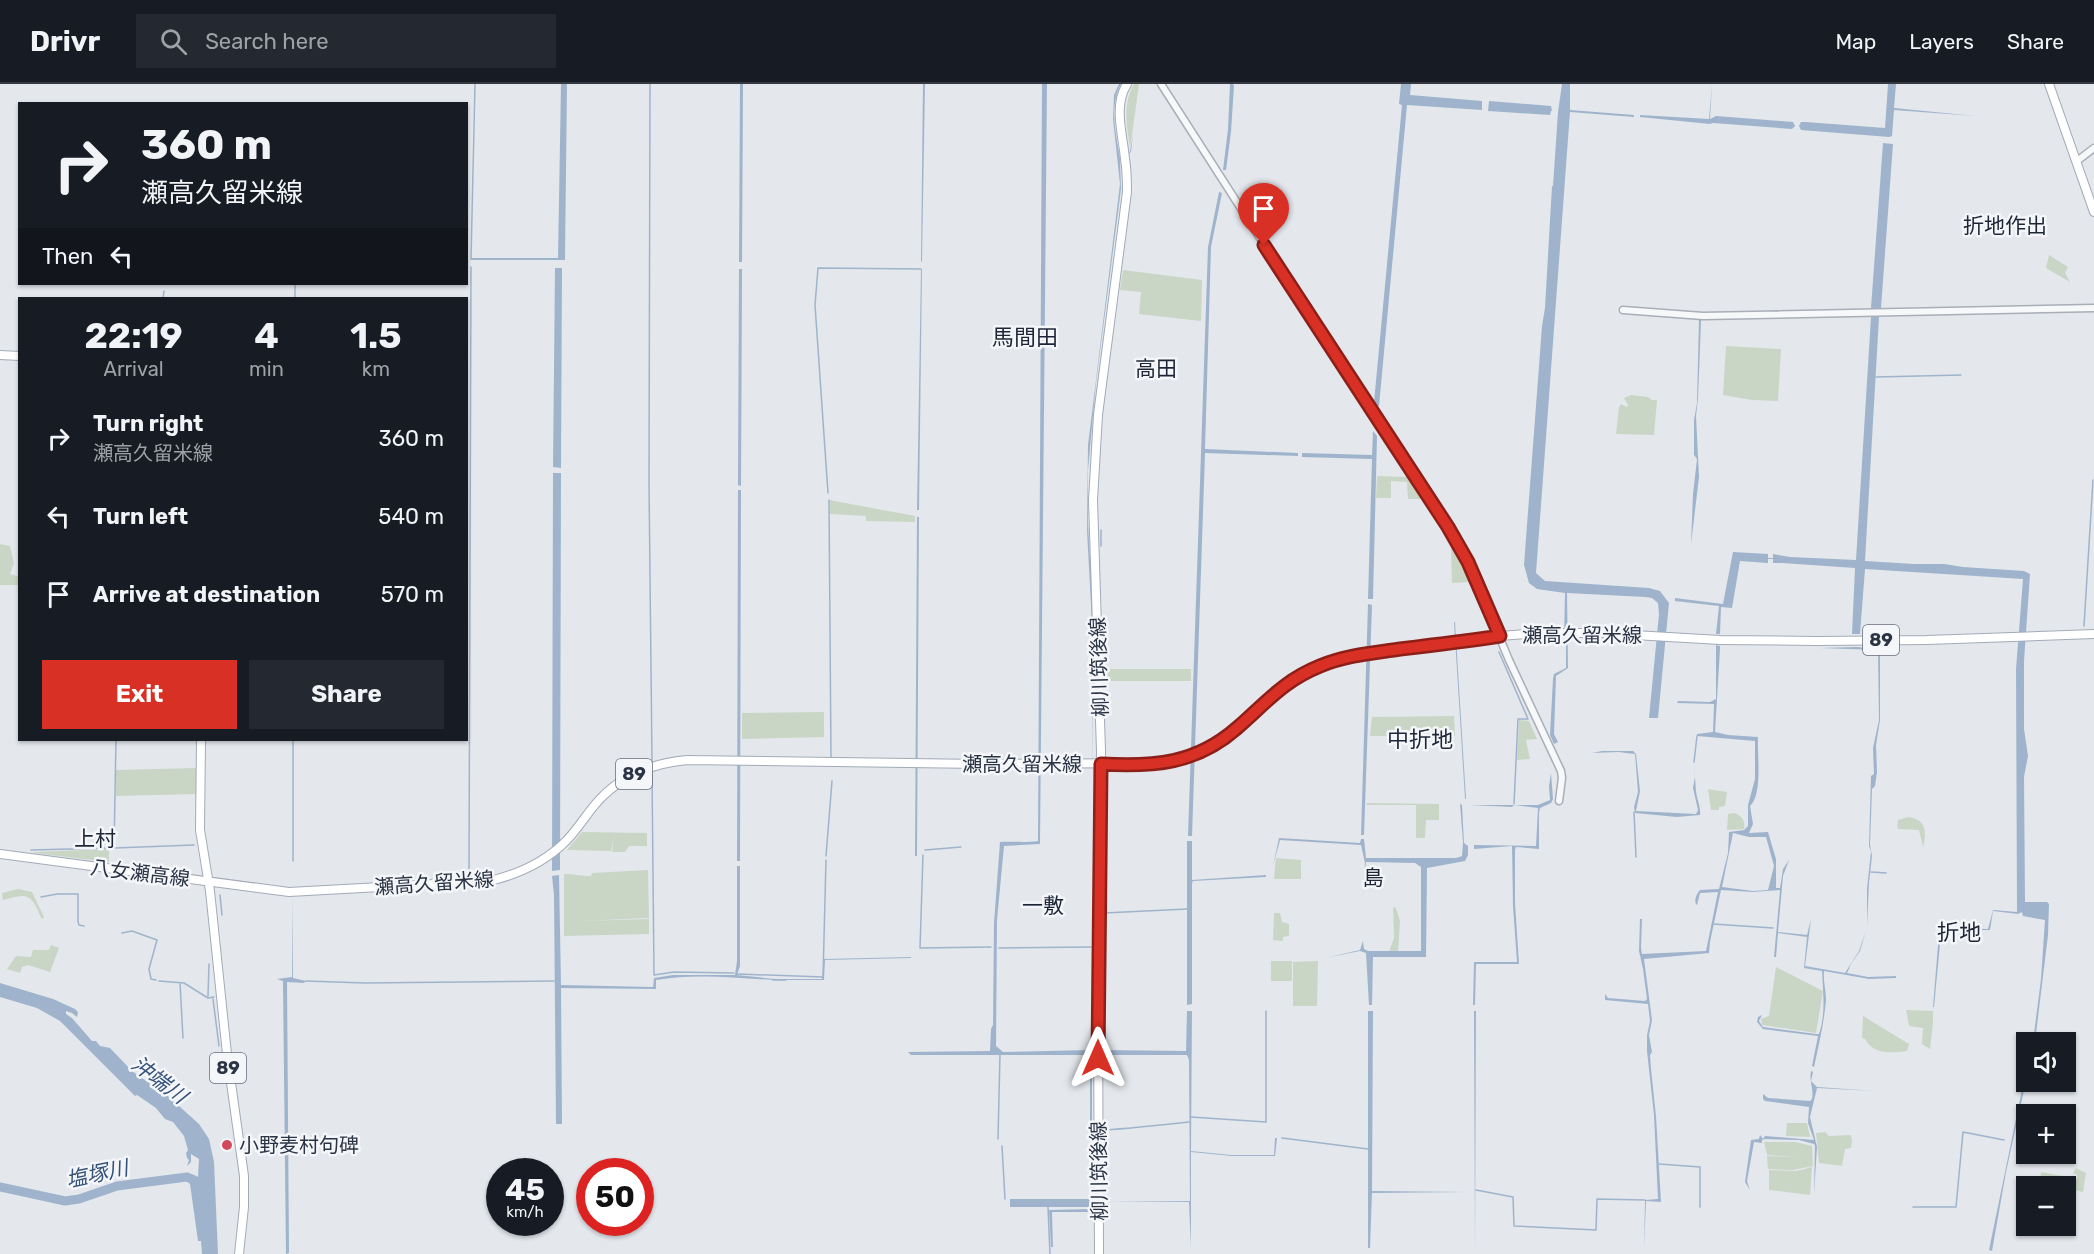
<!DOCTYPE html>
<html lang="en">
<head>
<meta charset="utf-8">
<style>
	body { margin:0; font-family:Rubik,"Noto Sans JP",sans-serif; background:#242831; color:#f1f3f6; height:100vh; display:flex; flex-direction:column; font-size:22px; white-space:nowrap }
	* { box-sizing:border-box; margin:0 }
	p { font-size:20px; color:#9ea1a6 }
	.icon { flex:none; width:33px; height:33px; fill:none; stroke:currentColor; stroke-width:2; stroke-linecap:round; stroke-linejoin:round }
	.map { position:relative; flex:1; overflow:hidden }
	.panel { position:absolute; left:18px; top:213px; width:450px; height:444px; display:flex; flex-direction:column; background:#171b24; border-radius:0px; box-shadow:0 2px 4px #0004 }
	.panel>* { flex:none }
	.guide { position:absolute; left:18px; top:18px; width:450px; height:183px; border-radius:0px; box-shadow:0 2px 4px #0004; background:#171b24; color:#f1f3f6; overflow:hidden }
	.buttons { position:absolute; left:2016px; top:948px; display:grid; gap:12px }
	.buttons a { display:grid; place-items:center; width:60px; height:60px; border-radius:0px; background:#171b24; box-shadow:0 2px 4px #0004; font-size:30px }
	.speed { position:absolute; left:486px; top:1074px; display:flex; gap:12px; font-size:30px; font-weight:700; text-align:center }
	.speed>* { display:grid; place-content:center; width:78px; height:78px; border-radius:50%; background:#171b24; box-shadow:0 2px 4px #0004; line-height:1 }
	.speed small { font-size:15px; font-weight:400 }
	.speed .limit { border:9px solid #d22; background:#fff; color:#111 }
	.pin { position:absolute; display:grid; place-items:center; width:51px; height:51px; color:#fff; margin:-62px -26px; border-radius:50% 50% 50% 0; rotate:-45deg; box-shadow:0 0 6px #0007 }
	.pin .icon { rotate:45deg }
	.me { position:absolute; width:66px; margin:-33px; rotate:0deg; stroke-linejoin:round; filter:drop-shadow(0 0 4px #0008) }
	.turn { display:flex; align-items:center; gap:21px; height:126px; padding:0 24px; font-size:27px }
	.turn .icon { width:78px; height:78px; stroke-width:2.5 }
	.turn b { display:block; font-size:42px; line-height:51px }
	.then { display:flex; align-items:center; height:57px; padding:0 24px; background:#0003; gap:12px; font-size:22px }
	.eta { display:flex; justify-content:space-evenly; align-items:center; height:102px; text-align:center }
	.eta b { font-size:36px; font-weight:700; line-height:42px }
	.button { display:flex; gap:12px; margin-top:auto; padding:12px 24px }
	.button a { flex:1; height:69px; border-radius:0px; background:#d93025; color:#fff; font-size:24px; font-weight:700; line-height:69px; text-align:center }
	.button a+a { background:#242831; color:#f1f3f6 }
	ul { padding:0; list-style:none }
	li { display:flex; align-items:center; gap:18px; height:78px; padding:0 24px }
	li div { flex:1 }
	li b { display:block; font-size:22px }
	li em { font-style:normal }
	header { display:flex; align-items:center; gap:36px; box-sizing:border-box; height:84px; padding:0 30px; background:#171b24; border-bottom:2px solid #363941 }
	header strong { font-size:28px }
	nav { display:flex; gap:33px; margin-inline-start:auto; font-size:21px }
	.search { width:420px; height:54px; background:#242831; display:flex; align-items:center; gap:15px; box-sizing:border-box; padding:0 21px; border-radius:0px; color:#9ea1a6; font-size:22px }
	.map>svg:first-child { display:block }
	.green { fill:#c9d6c5 }
	.water { fill:#9fb4cc; fill-rule:evenodd }
	.lines { fill:none; stroke-linecap:round; stroke-linejoin:round }
	.stream { stroke:#9fb4cc; stroke-width:1.5 }
	.river { stroke:#9fb4cc; stroke-width:9 }
	.minor-casing { stroke:#a9aeb7; stroke-width:9 }
	.major-casing { stroke:#a3abb8; stroke-width:10 }
	.minor { stroke:#f7f8fa; stroke-width:6 }
	.major { stroke:#fff; stroke-width:8 }
	.route-casing { stroke:#8d1f18; stroke-width:15 }
	.route { stroke:#d93025; stroke-width:10 }
	.poi-dot { fill:#d1495b; stroke:#f4f6f9; stroke-width:2 }
	.labels { text-anchor:middle; stroke-width:5; stroke-linejoin:round; paint-order:stroke }
	.shield { fill:#f4f6f9; stroke:#676e7b; stroke-width:1.5 }
	.shield-label { font-size:18px; font-weight:bold; fill:#2b3445 }
	.street-label { font-size:20px; fill:#2b3445; stroke:#f4f6f9 }
	.poi-label { font-size:20px; fill:#2b3445; stroke:#f4f6f9; text-anchor:start }
	.neighbourhood-label { font-size:21px; fill:#1d2536; stroke:#f4f6f9 }
	.water-label { font-size:21px; font-style:italic; fill:#34527a; stroke:#f4f6f9 }
	.quarter-label { font-size:22px; fill:#1d2536; stroke:#f4f6f9 }
</style>
</head>
<body>
<header>
<strong>Drivr</strong>
<div class="search"><svg class="icon" aria-label="search" viewBox="0 0 24 24"><circle cx="10" cy="10" r="6"/><path d="M15 15l6 6"/></svg>Search here</div>
<nav><a>Map</a><a>Layers</a><a>Share</a></nav>
</header>
<div class="map">
<svg width="2094" height="1170" viewBox="0 0 2094 1170">
	<rect width="100%" height="100%" fill="#e4e7ec"/>
	<path class="green" d="M1134,0H1139L1130,65C1127,42 1122,21 1134,0Z
		M2049,171L2068,183L2065,189L2070,198L2046,184Z
		M1123,186L1202,196L1201,237L1139,230L1141,208L1120,206Z
		M1726,262L1781,265L1778,317L1752,316L1723,311Z
		M1631,311L1648,313L1652,316H1657L1654,351L1616,350L1619,323L1621,320L1627,323L1628,321L1624,314Z
		M1377,392L1408,393L1421,415H1408L1407,398L1391,397V414H1376Z
		M829,416L915,432V438L866,437V432L830,430Z
		M0,460L10,462L14,479L10,490L18,492V501H0Z
		M1451,462L1470,498L1452,499Z
		M1105,585H1191V597H1106Z
		M824,628V653L742,655V629Z
		M1454,632L1455,652H1370L1372,633Z
		M1519,636L1529,637L1537,655L1526,656L1530,675L1517,676Z
		M198,684L197,710L116,712V686Z
		M1708,705L1727,708L1725,722L1719,723V726H1711Z
		M1367,719L1439,720V736H1426L1425,754H1416V721H1366Z
		M1734,729C1743,732 1745,737 1744,745L1727,746L1728,730Z
		M1909,733C1926,736 1927,747 1923,763L1919,746L1898,745L1897,743L1898,736Z
		M582,748L647,749V762H629L625,768H612L614,751L611,767L567,766Z
		M109,765V778L34,769V768Z
		M1276,774L1301,776V795H1274Z
		M648,786L649,834L580,837L649,835V850L564,852V790C573,790 581,792 591,792L592,789Z
		M18,805L32,808L44,833L42,835C39,830 38,826 35,821C27,806 16,814 3,816L2,809Z
		M1393,823L1396,824L1400,837L1398,868H1389L1394,854Z
		M1274,829H1280L1282,838L1289,840V852L1283,853V857L1273,856Z
		M51,861L59,864L50,888L28,881L22,883L20,889L7,885L16,872L31,873L33,866H49Z
		M1271,877H1292V897H1271Z
		M1318,877L1317,922H1293V878Z
		M1776,883L1823,907L1816,949L1762,941L1761,935L1769,932Z
		M1906,926L1933,927V938L1930,965L1922,960L1923,944L1909,942Z
		M1863,932L1909,960L1907,967C1891,969 1874,971 1865,955L1862,954Z
		M1787,1039H1807L1810,1053L1786,1052Z
		M1825,1048L1829,1052L1851,1051L1852,1057L1851,1064L1845,1065L1842,1082L1819,1079L1816,1049Z
		M1764,1058H1795L1812,1062L1813,1082L1793,1086L1768,1085L1767,1072L1796,1073L1767,1071Z
		M1812,1083L1810,1111L1769,1106V1086L1797,1087Z
		M2076,1084L2086,1089L2083,1108L2066,1104V1102L2040,1099L2041,1088L2077,1095V1091L2073,1089Z"/>
	<path class="water" d="M561,0H567L565,176H470L471,174H558Z
		M740,0H743L742,178H739Z
		M923,0H925L922,177L921,178Z
		M1042,0H1047L1040,760L1004,762L997,836L996,962L1003,968L1090,966V971H911L908,968L990,967L991,945L993,941L994,839L1000,758C1012,757 1024,759 1038,757Z
		M1119,0H1121C1109,23 1116,50 1120,74L1130,68L1133,50L1131,68L1120,76L1121,105L1096,299L1088,386V439L1094,548L1092,694L1093,558L1087,447L1088,361L1120,100L1113,35L1114,11Z
		M1230,0H1233L1234,2L1231,48L1226,86H1223L1228,45Z
		M1401,0H1411L1410,11L1482,17V26L1407,21L1379,322H1375L1374,318L1402,21L1399,20Z
		M1562,0H1570V26L1634,31V33L1570,28L1536,489L1545,497L1649,504L1660,507L1669,519L1658,634H1649L1659,530L1658,519L1652,514L1645,513L1567,509L1568,584L1556,592L1554,650L1558,658L1554,660L1550,651L1553,595L1554,590L1566,584V556H1564L1565,509L1537,505L1529,499L1524,481L1542,242L1545,224L1552,102H1553L1558,28Z
		M1712,0L1710,35L1716,32L1793,38L1795,42L1792,45L1713,39L1710,40L1640,33V31L1709,35Z
		M1888,0H1896L1894,24L1975,32L1894,26L1892,52L1889,53L1801,46L1799,42L1801,38H1806L1885,44Z
		M1489,17L1551,22L1552,27H1551L1550,31L1488,27Z
		M1883,59L1893,60L1881,224L1877,225L1876,232L1879,233L1865,477L1914,480H1944L1963,483L2024,487L2030,490L2024,577V645L2028,672L2024,693L2025,818H2047L2049,820L2048,851L2035,958H2033L2041,895L2045,836L2023,832L2022,828L2018,830L1993,827L1990,846H1943L1940,860L1934,923H1933L1938,861L1942,844L1988,845L1993,826L2017,828L2016,585L2023,495L1865,485L1860,550H1852L1855,484L1782,479H1773V475H1768V479L1740,477L1732,524L1721,523L1720,550H1716L1719,522L1675,517V514L1723,520L1733,468L1768,470V474H1773V470L1790,473L1856,476L1871,233L1874,232L1875,225L1871,224Z
		M1219,108L1222,109L1211,163L1205,365L1298,369V372L1205,369L1192,752H1188L1208,163Z
		M555,184H562L561,384L553,383Z
		M739,185H742L741,402L738,401Z
		M921,185H922L919,426H917Z
		M1699,235H1701V238L1698,315L1696,332L1699,393L1691,460L1693,410L1697,375L1694,371V336L1697,319Z
		M1373,347L1377,352L1373,515H1368L1372,375L1302,373V369L1372,371Z
		M553,389H561L560,786L552,787Z
		M738,406H741L740,777H737Z
		M917,433H919L917,772H915Z
		M1368,520L1372,521L1364,751H1361Z
		M1454,538H1455L1466,715H1465Z
		M1716,561L1720,562V565L1715,648L1728,651L1758,653C1757,669 1763,710 1750,722L1753,740L1749,749L1768,748L1776,775V804H1780L1783,785L1789,776L1783,792L1778,848L1807,851L1811,835L1805,882L1845,889L1859,867L1866,847L1860,867L1851,880L1847,889L1868,893L1896,892V894L1869,895L1824,887C1823,897 1826,906 1826,916C1824,939 1819,960 1814,983L1812,982L1818,952L1763,945L1757,938L1758,933L1762,931L1759,937L1763,943L1816,950H1819C1826,930 1823,908 1822,887L1804,884L1807,853L1778,849L1776,873H1774L1780,806L1753,808L1721,806L1710,858L1709,869L1644,875L1652,936L1649,951L1652,968L1650,971L1651,985L1656,1032L1661,1118L1646,1117L1644,1165L1645,1116L1658,1115L1654,1031L1647,967V951L1650,937L1648,920L1605,916V910L1608,914L1645,917L1647,915L1643,885L1639,867L1640,835H1642L1641,864L1642,870L1706,867L1718,808L1700,809L1697,821C1693,818 1697,809 1700,806L1719,805L1728,769L1729,748L1744,746L1748,742V721L1755,695V657L1697,652V650L1713,648L1714,620L1677,619L1678,617L1710,618L1716,615ZM1733,749L1749,753H1766L1774,782L1768,806L1753,807L1722,803Z
		M1856,563L1880,565V636L1876,661L1877,688L1875,702L1872,705L1870,760L1872,772L1869,799L1867,842V805L1871,767L1869,762L1871,692L1874,690L1873,664L1879,636L1878,566L1820,564Z
		M1602,667H1633L1636,670L1640,707L1636,727L1696,730L1698,726L1693,704L1695,693L1694,678C1695,687 1695,697 1696,707C1697,716 1701,723 1700,731L1677,733L1635,729L1634,723L1638,708L1635,670L1618,668L1592,669Z
		M1551,689L1553,715L1551,719L1540,724L1539,729V765L1516,763L1515,766V819L1519,880H1476L1475,921H1473L1474,878H1517L1513,822L1512,762L1474,765V761L1536,762L1538,724L1514,721L1512,723L1469,721H1538L1550,716L1549,702Z
		M1460,720L1462,721L1464,759L1468,762V771L1465,777L1427,784L1426,873H1373L1372,921H1369L1366,869L1360,867L1325,874L1360,866L1363,857L1364,865L1368,867H1421V783L1415,779L1366,778L1363,811L1365,779L1361,761L1280,756L1273,782L1272,824L1273,782L1279,754L1360,759L1361,755H1364L1366,774H1456L1462,772L1463,758Z
		M1187,757H1192V796L1266,791V793L1193,797L1192,799V920L1187,921Z
		M737,782H740V882L737,891L775,895H822L824,875L911,873V874L825,876L824,896C807,896 790,896 773,896C734,894 695,889 656,896V905L561,904L562,1040H556L554,811L552,792L559,791L561,901L653,903L654,894L673,891H735L737,877Z
		M292,814L293,894L306,897L304,899L287,898L289,1169L286,1170L283,897L277,895L292,893Z
		M0,899L53,915L75,925L78,928L77,933L72,929L66,927V930L72,934L92,957H96L100,962L110,964L132,987L169,1013L199,1040L209,1055L214,1078L218,1170H202L201,1157H198L190,1100L185,1095V1090L198,1093L199,1075L191,1070V1078L187,1082L189,1076L187,1074L186,1069L188,1066L184,1052L173,1038L165,1035L156,1024L137,1011L135,1012L60,937L37,924L0,913Z
		M1187,927H1192L1191,1067L1231,1071H1274L1275,1054H1277L1275,1072H1232L1191,1068V1164L1189,1118L1105,1117H1190L1189,976L1187,971H1103V966L1186,967Z
		M1368,927H1373L1372,1107L1468,1108L1372,1109L1370,1164H1368Z
		M1474,927H1476L1475,1164Z
		M1092,966V1046H1106L1092,1048L1094,1128H1052L1053,1163H1051L1049,1126L1092,1125L1090,1056V975Z
		M2026,986V997L2006,1088L1992,1167L1989,1166Z
		M1811,987L1813,988L1811,997L1817,1003L1875,1007L1817,1004L1810,1033L1817,1063L1814,1110L1815,1062L1814,1060L1799,1056L1765,1055L1762,1056V1059L1754,1058L1747,1097L1750,1106L1745,1098L1751,1056L1759,1055L1760,1051L1763,1055L1765,1052L1814,1056L1808,1039L1809,1023L1765,1017L1763,1015V1010L1768,1014L1810,1017L1812,1015C1814,1005 1809,998 1811,987Z
		M1010,1115H1090L1091,1120L1090,1123H1010Z"/>
	<g class="lines">
		<path class="stream" d="M650,0L649,398L652,678
			M471,174L475,0
			M295,200V214
			M163,214L164,207
			M1876,293L1961,291
			M828,409L815,221L818,184L921,185
			M829,416L831,674
			M1101,446V462
			M2084,542L2093,396
			M1499,568L1528,635H1518L1514,720
			M116,656L114,764L194,761
			M1694,678L1697,652
			M652,690L654,891L674,888L734,889
			M1634,728L1636,773
			M31,766L110,764
			M925,766L961,763
			M923,771L920,864L991,863
			M826,772L832,697
			M293,777V656
			M1871,788L1886,789
			M469,792L471,183
			M220,811L222,831
			M41,813L57,810H78V838L79,841L84,842
			M1713,840L1773,844
			M122,849L132,847L157,856L149,885L151,895L156,896
			M999,864L1091,863
			M737,890L823,893L826,776
			M773,896H786
			M159,897L184,899L208,914L214,913
			M306,897L365,899L554,897
			M180,899L183,954
			M208,912L209,880
			M213,915L219,962
			M1103,922L1104,829L1187,825
			M1103,926V965
			M1191,1033L1266,1038V927
			M1105,1046C1134,1044 1161,1041 1189,1038
			M1282,1054L1368,1065
			M998,1055L1000,970
			M1002,1062L1005,1115
			M1659,1080L1700,1083V1123
			M1476,1106L1513,1113L1514,1142L1596,1146L1597,1115L1645,1116
			M1048,1123L1050,1170
			M1913,1123H1956L1963,1048L2004,1056"/>
		<path class="river" d="M0,1103L65,1117L79,1115L117,1102L187,1093L194,1096"/>
		<defs>
			<path id="minor" d="M1161,0L1468,478L1509,576L1561,687L1562,694L1559,717
				M2077,77L2094,64
				M1623,226L1703,232L2094,224"/>
			<path id="major" d="M2049,0L2094,128
				M0,271L20,272
				M201,656L200,746L210,807L227,970L244,1092V1123L239,1170
				M0,770L289,808L490,797C519,790 545,778 566,757C579,744 588,727 601,714C624,690 655,679 687,676L981,680L1170,679L1196,671L1222,656L1286,599L1306,588L1341,575L1372,569L1500,552L1541,549H1600L1720,556L1817,557L1927,556L2094,550
				M1099,1170L1098,924L1101,667L1093,416L1098,331L1127,108C1127,97 1127,86 1125,75C1123,51 1113,22 1127,0"/>
		</defs>
		<use href="#minor" class="minor-casing"/>
		<use href="#major" class="major-casing"/>
		<use href="#minor" class="minor"/>
		<use href="#major" class="major"/>
	</g>
	<g class="lines">
		<defs>
			<path id="route" d="M1098,974L1101,680C1154,683 1196,680 1237,644C1267,618 1283,597 1320,582C1346,571 1374,569 1400,565C1434,561 1467,557 1500,552L1468,478L1448,443L1264,161"/>
		</defs>
		<use href="#route" class="route-casing"/>
		<use href="#route" class="route"/>
	</g>
	<circle class="poi-dot" cx="227" cy="1061" r="6"/>
	<g class="labels">
		<g class="shield">
			<rect x="1863" y="541" width="36" height="30" rx="4.5"/>
			<rect x="616" y="675" width="36" height="30" rx="4.5"/>
			<rect x="210" y="969" width="36" height="30" rx="4.5"/>
		</g>
		<g class="shield-label">
			<text x="1881" y="562">89</text>
			<text x="634" y="696">89</text>
			<text x="228" y="990">89</text>
		</g>
		<g class="street-label">
			<text x="1582" y="558">瀬高久留米線</text>
			<text transform="translate(1099 583) rotate(-92)" y="7">柳川筑後線</text>
			<text x="1022" y="687">瀬高久留米線</text>
			<text transform="translate(140 789) rotate(7)" y="7">八女瀬高線</text>
			<text transform="translate(434 799) rotate(-4)" y="7">瀬高久留米線</text>
			<text transform="translate(1099 1087) rotate(-91)" y="7">柳川筑後線</text>
		</g>
		<g class="poi-label">
			<text x="239" y="1068">小野麦村句碑</text>
		</g>
		<g class="neighbourhood-label">
			<text x="2005" y="149">折地作出</text>
			<text x="1156" y="292">高田</text>
			<text x="95" y="762">上村</text>
			<text x="1373" y="801">島</text>
			<text x="1043" y="829">一敷</text>
		</g>
		<g class="water-label">
			<text transform="translate(159 996) rotate(37)" y="7">沖端川</text>
			<text transform="translate(97 1090) rotate(-12)" y="7">塩塚川</text>
		</g>
		<g class="quarter-label">
			<text x="1025" y="261">馬間田</text>
			<text x="1420" y="663">中折地</text>
			<text x="1959" y="856">折地</text>
		</g>
	</g>
</svg>
<div class="buttons">
<a><svg class="icon" aria-label="sound" viewBox="0 0 24 24"><path d="M4 9h4l5-4v14l-5-4H4zM17 9q2 3 0 6"/></svg></a>
<a>+</a>
<a>−</a>
</div>
<div class="speed"><div>45<small>km/h</small></div><div class="limit">50</div></div>
<div class="pin" style="left:1264px;top:161px;background:#d93025"><svg class="icon" aria-label="arrive" viewBox="0 0 24 24"><path d="M6 21V4h12l-3 4 3 4H6"/></svg></div>
<svg class="me" style="left:1098px;top:974px" viewBox="-20 -20 40 40"><path d="M0-17L14 15 0 8-14 15z" fill="#d93025" stroke="#fff" stroke-width="4"/></svg>
<div class="guide">
<div class="turn"><svg class="icon" aria-label="right" viewBox="0 0 24 24"><path d="M7 20v-9h11M14 6l5 5-5 5"/></svg><div><b>360 m</b>瀬高久留米線</div></div>
<div class="then">Then<svg class="icon" aria-label="left" viewBox="0 0 24 24"><path d="M17 20v-9H6M10 6l-5 5 5 5"/></svg></div>
</div>
<section class="panel">
<div class="eta">
<div><b>22:19</b><p>Arrival</p></div>
<div><b>4</b><p>min</p></div>
<div><b>1.5</b><p>km</p></div>
</div>
<ul>
<li><svg class="icon" aria-label="right" viewBox="0 0 24 24"><path d="M7 20v-9h11M14 6l5 5-5 5"/></svg><div><b>Turn right</b><p>瀬高久留米線</p></div><em>360 m</em></li>
<li><svg class="icon" aria-label="left" viewBox="0 0 24 24"><path d="M17 20v-9H6M10 6l-5 5 5 5"/></svg><div><b>Turn left</b></div><em>540 m</em></li>
<li><svg class="icon" aria-label="arrive" viewBox="0 0 24 24"><path d="M6 21V4h12l-3 4 3 4H6"/></svg><div><b>Arrive at destination</b></div><em>570 m</em></li>
</ul>
<div class="button"><a>Exit</a><a>Share</a></div>
</section>
</div>
</body>
</html>
